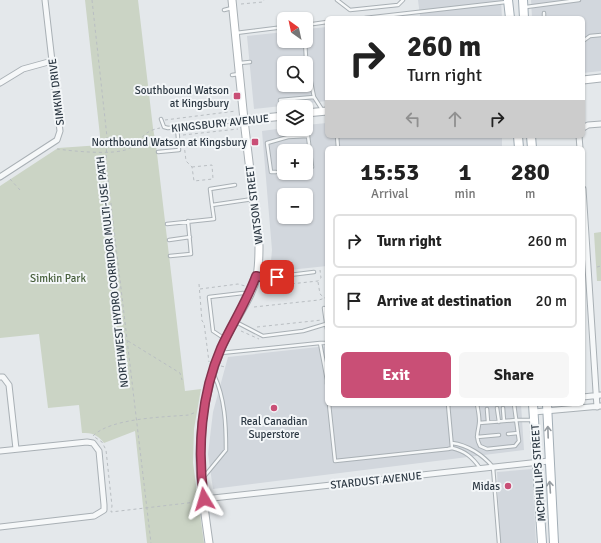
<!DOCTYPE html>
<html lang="en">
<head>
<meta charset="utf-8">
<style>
	body { margin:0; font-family:Signika,sans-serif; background:#f6f6f6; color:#222; height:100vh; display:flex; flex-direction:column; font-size:15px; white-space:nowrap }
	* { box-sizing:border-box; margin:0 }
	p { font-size:13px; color:#767676 }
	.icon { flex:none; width:22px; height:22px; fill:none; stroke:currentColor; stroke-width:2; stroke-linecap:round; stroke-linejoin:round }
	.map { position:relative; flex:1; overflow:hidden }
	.side { position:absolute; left:325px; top:146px; width:260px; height:260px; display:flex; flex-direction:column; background:#fff; border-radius:6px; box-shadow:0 1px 3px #0004 }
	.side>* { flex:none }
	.banner { position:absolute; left:325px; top:16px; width:260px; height:122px; border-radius:6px; box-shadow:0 1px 3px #0004; background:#fff; color:#222; overflow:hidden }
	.needle { width:26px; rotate:327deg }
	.tools { position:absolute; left:277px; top:12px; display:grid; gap:8px }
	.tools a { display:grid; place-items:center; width:36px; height:36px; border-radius:6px; background:#fff; box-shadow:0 1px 3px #0004; font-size:20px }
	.pin { position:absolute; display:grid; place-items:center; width:34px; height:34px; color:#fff; margin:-17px; border-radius:8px; box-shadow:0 2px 6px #0006 }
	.me { position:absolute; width:44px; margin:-22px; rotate:353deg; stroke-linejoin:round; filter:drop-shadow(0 0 3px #0008) }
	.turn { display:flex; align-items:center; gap:14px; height:84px; padding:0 16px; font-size:18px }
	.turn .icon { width:52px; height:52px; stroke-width:2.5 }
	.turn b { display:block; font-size:28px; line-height:34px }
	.lanes { display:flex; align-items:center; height:38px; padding:0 16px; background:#0003; justify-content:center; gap:20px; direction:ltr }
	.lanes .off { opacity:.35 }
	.eta { display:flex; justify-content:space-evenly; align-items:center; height:68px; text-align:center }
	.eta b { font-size:24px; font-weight:700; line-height:28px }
	.primary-button { display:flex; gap:8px; margin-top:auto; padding:8px 16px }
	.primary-button a { flex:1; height:46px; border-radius:6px; background:#c94f76; color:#fff; font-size:16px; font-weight:700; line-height:46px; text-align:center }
	.primary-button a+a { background:#f6f6f6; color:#222 }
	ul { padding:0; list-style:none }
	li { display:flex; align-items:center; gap:12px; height:54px; margin:0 8px 6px; padding:0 8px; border:2px solid #e0e0e0; border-radius:6px }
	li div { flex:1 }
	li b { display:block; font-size:15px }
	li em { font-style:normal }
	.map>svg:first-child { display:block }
	.built { fill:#d2d7dd; fill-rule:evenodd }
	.green { fill:#cbd4c5 }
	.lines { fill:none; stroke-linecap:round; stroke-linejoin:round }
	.lane-casing { stroke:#a9b0b5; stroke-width:4.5 }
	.street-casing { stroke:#a9b0b5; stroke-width:7 }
	.secondary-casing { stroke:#a9b0b5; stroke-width:9 }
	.primary-casing { stroke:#a3aeb6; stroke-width:10 }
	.path { stroke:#b9bec2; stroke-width:1; stroke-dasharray:3 3; stroke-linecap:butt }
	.lane { stroke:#f6f8f9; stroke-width:2.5 }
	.street { stroke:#f6f8f9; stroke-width:5 }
	.secondary { stroke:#fff; stroke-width:7 }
	.primary { stroke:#fff; stroke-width:8 }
	.oneway { stroke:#969ca1 }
	.route-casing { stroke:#83334d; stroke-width:10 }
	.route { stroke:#c94f76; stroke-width:7 }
	.poi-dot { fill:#c94f76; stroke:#f3f6f8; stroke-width:1.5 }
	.labels { text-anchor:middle; stroke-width:4; stroke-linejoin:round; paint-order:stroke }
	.poi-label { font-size:11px; fill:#2c3843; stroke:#f3f6f8; text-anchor:end }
	.street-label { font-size:11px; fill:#2c3843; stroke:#f3f6f8 }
	.park-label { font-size:11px; fill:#465e3a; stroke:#f3f6f8 }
</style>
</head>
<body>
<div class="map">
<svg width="601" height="543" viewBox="0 0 601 543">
	<rect width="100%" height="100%" fill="#e4e8eb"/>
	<path class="built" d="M418,0H501L502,18H400L420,16Z
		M531,0H601V71L583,73V18H532Z
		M327,27V101L254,109L247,36L284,32V41H306V29ZM284,63H306V85H284Z
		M327,123V136H502V148H327V266L270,272L272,250L262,131L284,128L306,129V125ZM284,151H306V173H284ZM284,195H306V217H284Z
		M327,346V404H521L524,450L213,489L208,454L213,412L228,357Z
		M532,469L536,543H500L497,472Z"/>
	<path class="green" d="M85,0H138L153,128L156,145L185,391L201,389L194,429L193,463L204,543H147L135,431L104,443C97,434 92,433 82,433L79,405L48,408L39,334L0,338V186L58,148L101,145Z
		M601,232V281H597L594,233Z"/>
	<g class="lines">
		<defs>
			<path id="lane" d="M337,0L350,10L398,5L403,0
				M526,7L579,0
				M224,10L232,8
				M544,13V18
				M365,18L506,2
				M306,25L327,22
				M236,33L284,27
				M305,41L306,58L314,97L323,111
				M583,41L590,36L601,35
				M240,63L250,62
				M232,75L239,74
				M283,114L280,100L314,97
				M161,119L164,127L168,128L244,120
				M337,136L338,148
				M288,137L308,136L312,167L306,168
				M158,152L179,150L177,127
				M276,172H271L267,143L288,137L286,129
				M235,185L210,189L212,205L253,199
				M167,224L214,219L212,205
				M169,240L190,237
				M170,256L191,254L188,221
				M257,276L265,278L314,272
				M324,308L327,329
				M236,322L263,336L303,331L326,324
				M225,339L213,331L209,297L243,293L248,296
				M320,343H327
				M221,353L320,343L327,380
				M327,380V384
				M329,404L335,461L448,449L452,448L448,404
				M477,404C478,410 480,418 479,424C478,433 475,436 480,446L487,449L515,446L519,441L514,404
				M497,408L499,422
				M503,408L504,421
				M487,409L488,422
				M479,423L516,420H533
				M508,434L518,433
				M477,437L499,435
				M452,443C468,445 483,455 493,467L499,543
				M452,448C465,451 472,457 480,468
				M203,478L226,450C226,425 225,398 214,375"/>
			<path id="street" d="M0,83L23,69L52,61
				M583,128L588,125L601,124
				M579,136L580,148
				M0,177L57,140L60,131L45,0
				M583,189L597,407
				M0,377H3L9,385L16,449
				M583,397L601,395
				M534,412L601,406
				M0,451L87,442L93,443L99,451L104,505V510L94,516L0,527
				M204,499L549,461"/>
			<path id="secondary" d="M583,80L601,78
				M306,113L327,111
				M244,120L284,116
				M209,543C206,522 203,501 201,480C197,436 205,389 221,349C231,324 250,302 257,276C259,266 259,256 259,246L244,120L232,0"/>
			<path id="primary" d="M508,0L510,18
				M523,0L524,18
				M518,136L519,148
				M531,136L532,148
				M533,404L542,543
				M547,404L554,543"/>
		</defs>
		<use href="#lane" class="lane-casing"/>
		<use href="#street" class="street-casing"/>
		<use href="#secondary" class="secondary-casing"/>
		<use href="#primary" class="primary-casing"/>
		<path class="path" d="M92,0L107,137L106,162L114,229L151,543
			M241,4L263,2L264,0
			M165,120L236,111
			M57,149C72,151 117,156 130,148C143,139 143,131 160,128
			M192,167L212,165L213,179L194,181L192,167L186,161L183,135L238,129
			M10,179L20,190
			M597,267L601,266
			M318,282L320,294L327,300
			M199,284L202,321L204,323L209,362
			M262,287L318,281L321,278L320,270
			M200,289L238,284L245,286
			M254,307L319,300L325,298
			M257,327L322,320
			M241,331L259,339
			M128,341L180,373L182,380
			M221,366L225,367
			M196,502L111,512L112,506L106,450L102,442L93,436C110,418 165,417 189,415L196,412"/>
		<use href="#lane" class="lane"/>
		<use href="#street" class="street"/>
		<use href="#secondary" class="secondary"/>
		<use href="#primary" class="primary"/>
	</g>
	<defs><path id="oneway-shaft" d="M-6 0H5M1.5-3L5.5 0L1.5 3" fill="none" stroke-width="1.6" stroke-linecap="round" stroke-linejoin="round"/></defs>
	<g class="oneway">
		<use href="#oneway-shaft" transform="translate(548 432) rotate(-92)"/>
		<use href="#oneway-shaft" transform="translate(550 487) rotate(-94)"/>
	</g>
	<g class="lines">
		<defs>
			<path id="route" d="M204,499C197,450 201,394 221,348C232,324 247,301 256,276L265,278L277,277"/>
		</defs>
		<use href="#route" class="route-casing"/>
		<use href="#route" class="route"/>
	</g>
	<g class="poi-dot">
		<rect x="233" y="92" width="8" height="8" rx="2"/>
		<rect x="251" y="138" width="8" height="8" rx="2"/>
		<circle cx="274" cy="408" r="4"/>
		<circle cx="508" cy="486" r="4"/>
	</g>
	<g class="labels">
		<g class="poi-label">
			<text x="229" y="94">Southbound Watson<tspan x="229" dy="13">at Kingsbury</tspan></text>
			<text x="247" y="146">Northbound Watson at Kingsbury</text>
			<text x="274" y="425" text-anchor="middle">Real Canadian<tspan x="274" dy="13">Superstore</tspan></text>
			<text x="500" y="490">Midas</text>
		</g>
		<g class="street-label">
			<text transform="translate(56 92) rotate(-97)" y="4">SIMKIN DRIVE</text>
			<text transform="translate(220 123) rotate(-6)" y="4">KINGSBURY AVENUE</text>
			<text transform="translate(254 205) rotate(-97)" y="4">WATSON STREET</text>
			<text transform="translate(112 272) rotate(-96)" y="4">NORTHWEST HYDRO CORRIDOR MULTI-USE PATH</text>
			<text transform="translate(538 473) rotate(-94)" y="4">MCPHILLIPS STREET</text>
			<text transform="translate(376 480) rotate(-6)" y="4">STARDUST AVENUE</text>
		</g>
		<g class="park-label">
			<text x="58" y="282">Simkin Park</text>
		</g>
	</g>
</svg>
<div class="tools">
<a><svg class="needle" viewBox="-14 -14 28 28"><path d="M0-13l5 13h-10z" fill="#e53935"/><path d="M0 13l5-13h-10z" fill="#767676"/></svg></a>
<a><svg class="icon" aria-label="search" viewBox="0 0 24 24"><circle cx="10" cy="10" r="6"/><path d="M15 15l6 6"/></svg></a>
<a><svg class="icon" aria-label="layers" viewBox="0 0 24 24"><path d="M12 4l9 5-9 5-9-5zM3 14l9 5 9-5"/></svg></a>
<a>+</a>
<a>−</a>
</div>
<div class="pin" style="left:277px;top:277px;background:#d93025"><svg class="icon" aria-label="arrive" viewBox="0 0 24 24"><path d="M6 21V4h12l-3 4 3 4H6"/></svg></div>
<svg class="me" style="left:204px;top:499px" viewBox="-20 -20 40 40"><path d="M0-17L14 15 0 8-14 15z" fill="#c94f76" stroke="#fff" stroke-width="4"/></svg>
<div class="banner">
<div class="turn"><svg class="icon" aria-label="right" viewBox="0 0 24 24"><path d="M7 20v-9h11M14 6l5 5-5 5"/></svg><div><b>260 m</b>Turn right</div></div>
<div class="lanes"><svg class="icon off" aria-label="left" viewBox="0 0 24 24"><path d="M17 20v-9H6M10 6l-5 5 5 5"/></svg><svg class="icon off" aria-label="ahead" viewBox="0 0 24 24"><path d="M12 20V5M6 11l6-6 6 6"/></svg><svg class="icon" aria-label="right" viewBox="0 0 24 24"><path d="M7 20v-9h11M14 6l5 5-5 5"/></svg></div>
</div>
<section class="side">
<div class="eta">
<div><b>15:53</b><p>Arrival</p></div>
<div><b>1</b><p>min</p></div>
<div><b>280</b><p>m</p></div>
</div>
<ul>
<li><svg class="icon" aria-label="right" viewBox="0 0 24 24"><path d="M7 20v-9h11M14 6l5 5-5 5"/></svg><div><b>Turn right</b></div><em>260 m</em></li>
<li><svg class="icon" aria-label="arrive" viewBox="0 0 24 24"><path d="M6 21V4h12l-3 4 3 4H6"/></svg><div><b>Arrive at destination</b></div><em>20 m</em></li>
</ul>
<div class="primary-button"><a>Exit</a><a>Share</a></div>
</section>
</div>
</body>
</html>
